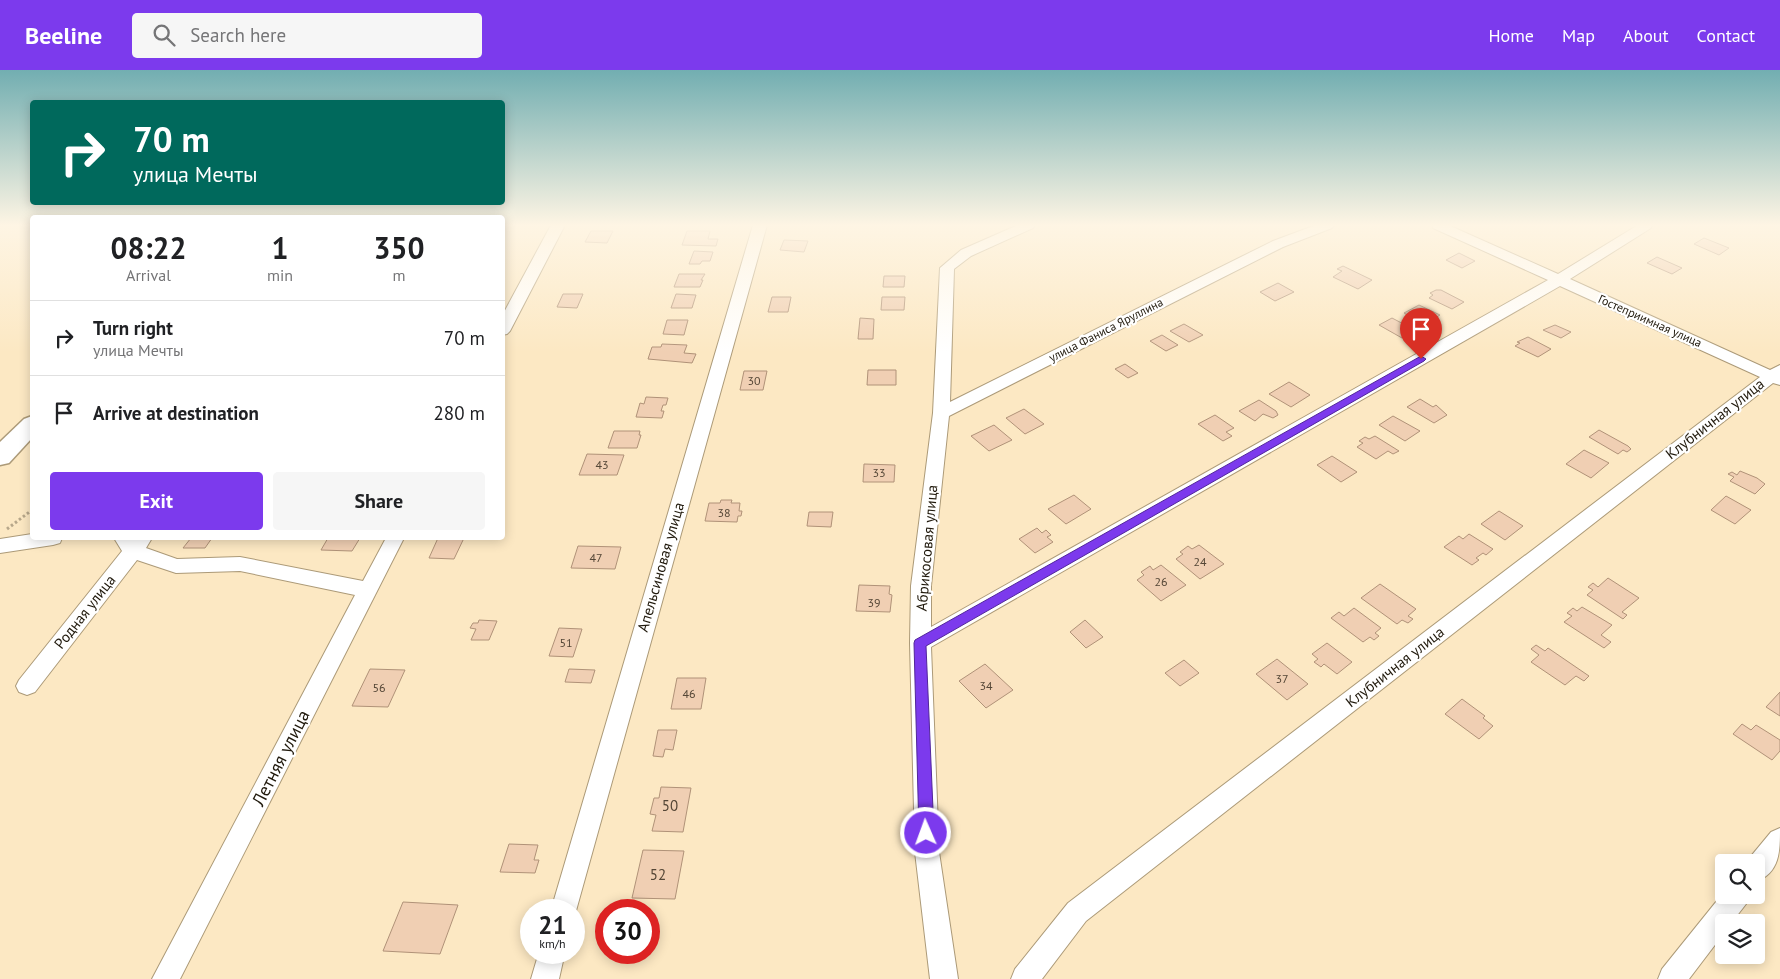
<!DOCTYPE html>
<html lang="en">
<head>
<meta charset="utf-8">
<style>
	body { margin:0; font-family:"PT Sans",sans-serif; background:#f6f6f6; color:#202124; height:100vh; display:flex; flex-direction:column; font-size:19px; white-space:nowrap }
	* { box-sizing:border-box; margin:0 }
	p { font-size:16px; color:#757577 }
	.icon { flex:none; width:28px; height:28px; fill:none; stroke:currentColor; stroke-width:2; stroke-linecap:round; stroke-linejoin:round }
	.map { position:relative; flex:1; overflow:hidden }
	.panel { position:absolute; left:30px; top:145px; width:475px; height:325px; display:flex; flex-direction:column; background:#fff; border-radius:5px; box-shadow:0 2px 12px #0003 }
	.panel>* { flex:none }
	.banner { position:absolute; left:30px; top:30px; width:475px; height:105px; border-radius:5px; box-shadow:0 2px 12px #0003; background:#00695c; color:#fff; overflow:hidden }
	.tools { position:absolute; left:1715px; top:784px; display:grid; gap:10px }
	.tools a { display:grid; place-items:center; width:50px; height:50px; border-radius:5px; background:#fff; box-shadow:0 2px 12px #0003; font-size:25px }
	.speed { position:absolute; left:520px; top:829px; display:flex; gap:10px; font-size:25px; font-weight:700; text-align:center }
	.speed>* { display:grid; place-content:center; width:65px; height:65px; border-radius:50%; background:#fff; box-shadow:0 2px 12px #0003; line-height:1 }
	.speed small { font-size:12px; font-weight:400 }
	.speed .limit { border:8px solid #d22; background:#fff; color:#111 }
	.pin { position:absolute; display:grid; place-items:center; width:42px; height:42px; color:#fff; margin:-51px -21px; border-radius:50% 50% 50% 0; rotate:-45deg; box-shadow:0 0 5px #0007 }
	.pin .icon { rotate:45deg }
	.me { position:absolute; width:55px; margin:-28px; rotate:358deg; stroke-linejoin:round; filter:drop-shadow(0 0 4px #0008) }
	.turn { display:flex; align-items:center; gap:18px; height:105px; padding:0 20px; font-size:22px }
	.turn .icon { width:65px; height:65px; stroke-width:2.5 }
	.turn b { display:block; font-size:35px; line-height:42px }
	.eta { display:flex; justify-content:space-evenly; align-items:center; height:85px; text-align:center }
	.eta b { font-size:30px; font-weight:600; line-height:35px }
	.button { display:flex; gap:10px; margin-top:auto; padding:10px 20px }
	.button a { flex:1; height:58px; border-radius:5px; background:#7c3aed; color:#fff; font-size:20px; font-weight:600; line-height:58px; text-align:center }
	.button a+a { background:#f6f6f6; color:#202124 }
	ul { padding:0; list-style:none }
	li { display:flex; align-items:center; gap:15px; height:75px; padding:0 20px; border-top:1px solid #e0e0e0 }
	li div { flex:1 }
	li b { display:block; font-size:19px }
	li em { font-style:normal }
	header { display:flex; align-items:center; gap:30px; box-sizing:border-box; height:70px; padding:0 25px; background:#7c3aed; color:#fff }
	header strong { font-size:24px }
	nav { display:flex; gap:28px; margin-inline-start:auto; font-size:18px }
	.search { width:350px; height:45px; background:#f6f6f6; display:flex; align-items:center; gap:12px; box-sizing:border-box; padding:0 18px; border-radius:5px; color:#757577; font-size:19px }
	.map>svg:first-child { display:block }
	.building { fill:#f0cfb3; stroke:#b09278 }
	.lines { fill:none; stroke-linecap:round; stroke-linejoin:round }
	.minor-casing { stroke:#ac9a78; stroke-width:2 }
	.secondary-casing { stroke:#ac9a78; stroke-width:3 }
	.path { stroke:#b7a78a; stroke-width:3; stroke-dasharray:2.5 2.5; stroke-linecap:butt }
	.minor { fill:#fff; fill-rule:evenodd }
	.secondary { fill:#fff; fill-rule:evenodd }
	.route { fill:#7c3aed; stroke:#51269a }
	.labels { text-anchor:middle; stroke-width:4.5; stroke-linejoin:round; paint-order:stroke }
	.far-street-label { font-size:12px; fill:#20190c; stroke:#fff }
	.number-label { font-size:12px; fill:#544636 }
	.street-label { font-size:15px; fill:#20190c; stroke:#fff }
	.near-number-label { font-size:15px; fill:#544636 }
	.near-street-label { font-size:18px; fill:#20190c; stroke:#fff }
</style>
</head>
<body>
<header>
<strong>Beeline</strong>
<div class="search"><svg class="icon" aria-label="search" viewBox="0 0 24 24"><circle cx="10" cy="10" r="6"/><path d="M15 15l6 6"/></svg>Search here</div>
<nav><a>Home</a><a>Map</a><a>About</a><a>Contact</a></nav>
</header>
<div class="map">
<svg width="1780" height="909" viewBox="0 0 1780 909">
	<rect width="100%" height="100%" fill="#fce8c3"/>
	<path class="building" d="M591,161H613L607,173L585,172Z
		M687,161H710L708,169H718L716,176L682,175Z
		M1704,168L1729,178L1719,185L1694,174Z
		M784,170L808,171L804,182L780,180Z
		M694,181L713,182L710,191H702L700,194H689Z
		M1459,183L1475,191L1462,198L1446,190Z
		M1657,187L1682,198L1672,204L1647,193Z
		M1343,196L1372,210L1358,219L1333,207L1342,201L1337,199Z
		M679,204H705L701,210H703L700,217H674Z
		M884,206H905L904,217H883Z
		M1278,213L1294,222L1275,231L1260,222Z
		M1436,220H1441L1464,232L1452,239L1429,228L1433,225L1430,223Z
		M563,224H583L577,238L557,237Z
		M676,224L696,225L692,238H671Z
		M772,227H791L788,242H768Z
		M882,227H905L904,240H881Z
		M1419,235L1440,245L1425,254L1404,243Z
		M860,248L874,249L873,269H858Z
		M1392,248L1415,260L1402,268L1379,255Z
		M667,250H688L684,265L663,264Z
		M1184,254L1203,265L1189,272L1170,261Z
		M1555,255L1571,262L1561,268L1543,260Z
		M1162,265L1178,275L1166,281L1150,271Z
		M1528,267L1551,279L1538,287L1515,276L1520,273L1517,272Z
		M662,274L687,275L684,283L696,284L692,293L648,289L652,277H661Z
		M1125,294L1138,303L1128,308L1115,299Z
		M868,300H896V315H867Z
		M744,301H767L763,320H740Z
		M1289,312L1310,325L1291,337L1269,324Z
		M646,327L668,328L666,335H663L661,341H664L662,348L636,347L640,333L644,334Z
		M1420,329L1433,337L1436,335L1447,345L1434,353L1407,337Z
		M1259,330L1276,341L1278,345L1273,348L1263,344L1255,351L1239,341Z
		M1024,339L1044,354L1025,364L1006,348Z
		M1215,345L1234,358L1226,362L1232,366L1223,371L1198,354Z
		M1393,346L1420,361L1405,371L1379,355Z
		M994,355L1012,370L989,381L971,366Z
		M1599,360L1628,376L1631,379L1627,382L1623,380L1618,384L1589,367Z
		M614,361H640L639,365H641L637,378H608Z
		M1375,366L1399,381L1393,384L1388,381L1376,389L1357,377L1363,373L1359,371L1365,367L1369,369Z
		M1584,380L1609,393L1591,408L1566,394Z
		M587,384L624,385L617,405H579Z
		M1332,386L1357,402L1341,412L1317,395Z
		M864,394L895,395L894,412H863Z
		M1740,401L1757,408L1765,414L1755,424L1730,411L1734,407L1728,404L1732,402L1737,405Z
		M1074,425L1091,439L1066,454L1048,439Z
		M1726,426L1751,440L1735,454L1711,440Z
		M721,430H732L731,433H740L739,441H742L741,446H738L737,452L705,451L709,433H720Z
		M1499,441L1523,456L1505,470L1481,454Z
		M809,442H833L831,457L807,456Z
		M1037,458L1042,463L1046,460L1051,465L1047,467L1053,472L1035,483L1019,469Z
		M1469,464L1493,479L1486,485L1483,483L1476,488L1479,490L1472,495L1444,477L1459,466L1463,469Z
		M191,468H212L205,478H183Z
		M328,468H360L352,481L321,480Z
		M438,468H464L454,489L429,488Z
		M1199,475L1224,494L1200,509L1176,489L1183,484L1180,482L1188,476L1192,479Z
		M578,476L621,477L615,499L571,498Z
		M1161,495L1186,515L1161,531L1137,510L1144,505L1141,502L1150,496L1153,500Z
		M1608,508L1639,528L1622,542L1627,545L1623,549L1587,525L1593,520L1588,517L1593,513L1598,517Z
		M1380,514L1416,539L1408,546L1413,549L1408,553L1402,550L1397,554L1361,528Z
		M859,515L890,516L889,524L892,525L890,542L856,541Z
		M1582,537L1612,555L1601,565L1611,572L1604,578L1564,552L1572,546L1567,543L1573,538L1577,541Z
		M1354,538L1381,558L1375,563L1379,566L1374,570L1370,567L1363,572L1331,548L1339,542L1344,546Z
		M479,550L497,551L489,570H471L476,559L470,558L473,553H478Z
		M1085,550L1103,567L1086,578L1070,562Z
		M559,558L582,559L573,587L549,586Z
		M1327,573L1352,592L1337,604L1324,594L1321,597L1314,592L1318,589L1312,584Z
		M1536,575L1545,581L1548,578L1589,606L1584,611L1576,606L1565,615L1531,592L1539,585L1531,579Z
		M1277,589L1308,614L1287,630L1256,604Z
		M1184,590L1199,603L1180,616L1165,603Z
		M985,594L1013,620L986,638L959,611Z
		M370,599L405,600L388,637L352,636Z
		M569,599L595,600L591,613L565,612Z
		M677,608H706L701,639H671Z
		M1780,622V646L1766,637Z
		M1462,629L1485,646L1483,648L1493,656L1479,669L1445,644Z
		M1742,654L1751,660L1756,655L1780,670V681L1772,690L1733,664Z
		M658,660H677L673,680L665,679L663,687L653,686Z
		M661,717L691,718L683,762L652,761L656,745L650,744L654,728H659Z
		M509,774L538,775L534,790H539L535,803L500,802Z
		M643,780L684,781L675,829L632,828Z
		M403,832L458,835L440,884L383,881Z"/>
	<g class="lines">
		<defs>
			<path id="minor" d="M551,155H565L510,261L507,264L502,265V246Z
				M753,155H767L574,848V840H551Z
				M1018,155H1035L1033,158L971,186L954,199L950,332L1273,171L1316,155H1334L1332,158L1283,177L949,346L931,516V557L1548,210L1433,158L1432,155H1448L1558,204L1638,155H1652L1651,158L1570,209L1770,300L1780,295V315L1773,313L1086,851L1042,909H1011L1015,899L1068,833L1760,307L1560,216L931,577L939,782L958,909H930L915,782L910,573L911,516L933,343L940,198L961,180Z
				M32,464V468H62L60,473L53,475L0,483V469Z
				M114,468H152L146,478L177,489L240,487L363,511L386,468H404L180,909H152L355,525L240,501L176,503L137,490L35,622L27,625L19,622L16,616L19,610L122,481Z
				M1780,758C1780,782 1780,802 1756,812V792L1747,791L1771,762Z
				M1724,822V825H1750L1746,834L1732,852H1724V863L1689,909H1658L1662,899Z
				M539,882H565L559,909H531Z"/>
			<path id="secondary" d="M32,346V368L9,393L0,395V372L24,349Z"/>
		</defs>
		<use href="#minor" class="minor-casing"/>
		<use href="#secondary" class="secondary-casing"/>
		<path class="path" d="M7,459L32,440"/>
		<use href="#minor" class="minor"/>
		<use href="#secondary" class="secondary"/>
	</g>
	<linearGradient id="sky" x2="0" y2="1"><stop stop-color="#72aeb1"/><stop offset="0.55" stop-color="#fef5e4"/><stop offset="1" stop-color="#fef5e4" stop-opacity="0"/></linearGradient>
	<rect width="1780" height="282" fill="url(#sky)"/>
	<path class="route" d="M1421,286L1426,289L1424,291L926,576L934,763L932,768L926,770L921,768L919,763L914,573L915,570Z"/>
	<g class="labels">
		<g class="far-street-label">
			<text transform="translate(1650 251) rotate(24)" y="4">Гостеприимная улица</text>
			<text transform="translate(1106 260) rotate(-27)" y="4">улица Фаниса Яруллина</text>
		</g>
		<g class="number-label">
			<text x="754" y="315">30</text>
			<text x="602" y="399">43</text>
			<text x="879" y="407">33</text>
			<text x="724" y="447">38</text>
			<text x="596" y="492">47</text>
			<text x="1200" y="496">24</text>
			<text x="1161" y="516">26</text>
			<text x="874" y="537">39</text>
			<text x="566" y="577">51</text>
			<text x="1282" y="613">37</text>
			<text x="986" y="620">34</text>
			<text x="379" y="622">56</text>
			<text x="689" y="628">46</text>
		</g>
		<g class="street-label">
			<text transform="translate(1715 349) rotate(-38)" y="5">Клубничная улица</text>
			<text transform="translate(927 478) rotate(-85)" y="5">Абрикосовая улица</text>
			<text transform="translate(661 497) rotate(-74)" y="5">Апельсиновая улица</text>
			<text transform="translate(85 542) rotate(-52)" y="5">Родная улица</text>
			<text transform="translate(1395 597) rotate(-38)" y="5">Клубничная улица</text>
		</g>
		<g class="near-number-label">
			<text x="670" y="741">50</text>
			<text x="658" y="810">52</text>
		</g>
		<g class="near-street-label">
			<text transform="translate(281 688) rotate(-63)" y="6">Летняя улица</text>
		</g>
	</g>
</svg>
<div class="tools">
<a><svg class="icon" aria-label="search" viewBox="0 0 24 24"><circle cx="10" cy="10" r="6"/><path d="M15 15l6 6"/></svg></a>
<a><svg class="icon" aria-label="layers" viewBox="0 0 24 24"><path d="M12 4l9 5-9 5-9-5zM3 14l9 5 9-5"/></svg></a>
</div>
<div class="speed"><div>21<small>km/h</small></div><div class="limit">30</div></div>
<div class="pin" style="left:1421px;top:289px;background:#d93025"><svg class="icon" aria-label="arrive" viewBox="0 0 24 24"><path d="M6 21V4h12l-3 4 3 4H6"/></svg></div>
<svg class="me" style="left:926px;top:763px" viewBox="-20 -20 40 40"><circle r="17" fill="#7c3aed" stroke="#fff" stroke-width="3"/><path d="M0-11L8 9 0 5-8 9z" fill="#fff"/></svg>
<div class="banner">
<div class="turn"><svg class="icon" aria-label="right" viewBox="0 0 24 24"><path d="M7 20v-9h11M14 6l5 5-5 5"/></svg><div><b>70 m</b>улица Мечты</div></div>
</div>
<section class="panel">
<div class="eta">
<div><b>08:22</b><p>Arrival</p></div>
<div><b>1</b><p>min</p></div>
<div><b>350</b><p>m</p></div>
</div>
<ul>
<li><svg class="icon" aria-label="right" viewBox="0 0 24 24"><path d="M7 20v-9h11M14 6l5 5-5 5"/></svg><div><b>Turn right</b><p>улица Мечты</p></div><em>70 m</em></li>
<li><svg class="icon" aria-label="arrive" viewBox="0 0 24 24"><path d="M6 21V4h12l-3 4 3 4H6"/></svg><div><b>Arrive at destination</b></div><em>280 m</em></li>
</ul>
<div class="button"><a>Exit</a><a>Share</a></div>
</section>
</div>
</body>
</html>
